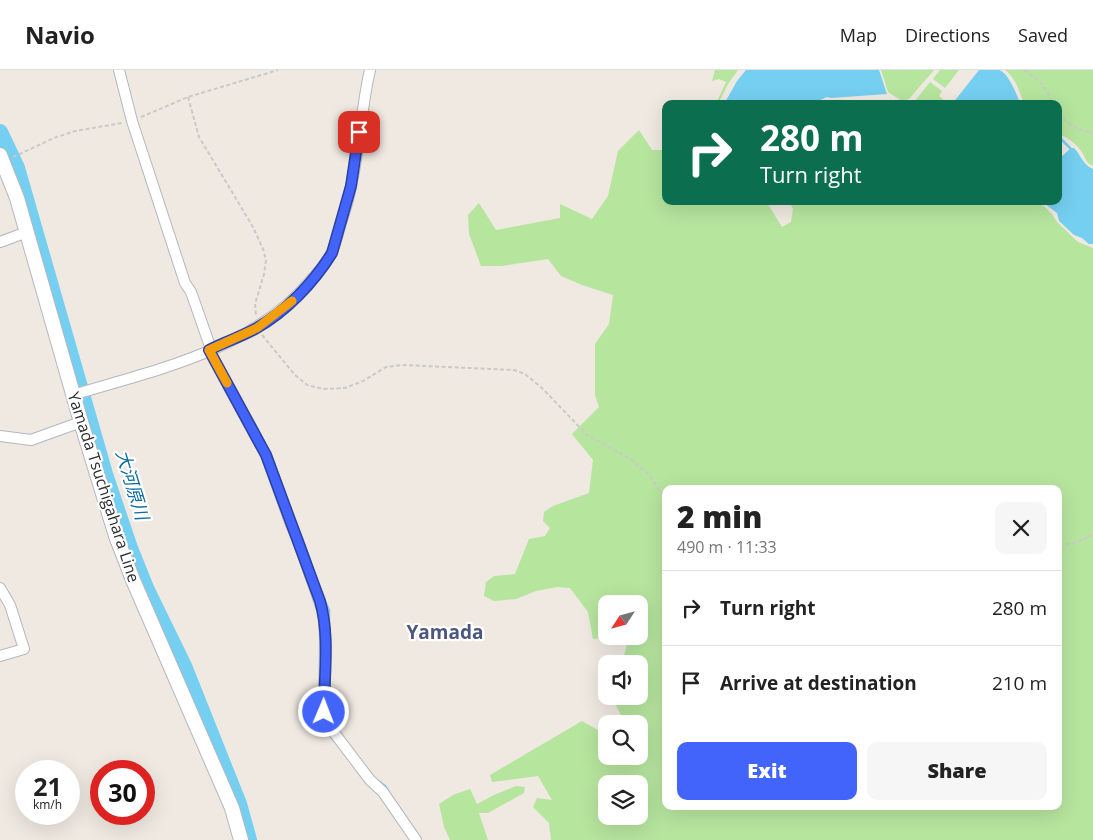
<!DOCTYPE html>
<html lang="en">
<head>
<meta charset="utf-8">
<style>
	body { margin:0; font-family:"Open Sans","Noto Sans JP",sans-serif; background:#f6f6f6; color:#222; height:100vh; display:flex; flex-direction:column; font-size:19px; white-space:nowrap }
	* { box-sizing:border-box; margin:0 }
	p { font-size:16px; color:#767676 }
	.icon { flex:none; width:28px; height:28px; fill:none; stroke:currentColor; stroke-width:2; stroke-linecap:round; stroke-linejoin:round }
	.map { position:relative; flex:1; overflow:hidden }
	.details { position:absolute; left:662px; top:415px; width:400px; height:325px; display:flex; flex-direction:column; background:#fff; border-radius:10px; box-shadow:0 5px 20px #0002 }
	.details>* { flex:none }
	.hud { position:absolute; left:662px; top:30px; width:400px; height:105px; border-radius:10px; box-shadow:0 5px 20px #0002; background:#0b6e4f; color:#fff; overflow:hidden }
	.needle { width:32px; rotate:234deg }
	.controls { position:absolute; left:598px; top:525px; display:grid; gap:10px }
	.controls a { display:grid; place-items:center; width:50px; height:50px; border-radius:10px; background:#fff; box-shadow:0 5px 20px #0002; font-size:25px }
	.speed { position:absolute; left:15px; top:690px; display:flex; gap:10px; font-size:25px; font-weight:700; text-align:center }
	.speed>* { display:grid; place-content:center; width:65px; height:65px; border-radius:50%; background:#fff; box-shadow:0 5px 20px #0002; line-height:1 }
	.speed small { font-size:12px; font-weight:400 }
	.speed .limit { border:8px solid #d22; background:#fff; color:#111 }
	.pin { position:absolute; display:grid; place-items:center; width:42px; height:42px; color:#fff; margin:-21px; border-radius:10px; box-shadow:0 2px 8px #0006 }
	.me { position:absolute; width:55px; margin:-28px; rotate:1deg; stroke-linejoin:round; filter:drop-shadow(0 0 4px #0008) }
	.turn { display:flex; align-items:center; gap:18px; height:105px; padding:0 15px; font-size:22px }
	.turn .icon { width:65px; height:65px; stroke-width:2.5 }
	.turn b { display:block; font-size:35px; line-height:42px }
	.round { display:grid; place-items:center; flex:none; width:52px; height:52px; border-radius:10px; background:#f6f6f6 }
	.head { display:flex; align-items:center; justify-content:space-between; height:85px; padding:0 15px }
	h1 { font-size:30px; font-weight:800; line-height:38px }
	.cta { display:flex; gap:10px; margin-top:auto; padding:10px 15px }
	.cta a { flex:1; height:58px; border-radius:10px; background:#4264fb; color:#fff; font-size:20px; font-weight:800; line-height:58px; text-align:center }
	.cta a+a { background:#f6f6f6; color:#222 }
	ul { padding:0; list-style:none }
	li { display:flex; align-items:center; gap:15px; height:75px; padding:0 15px; border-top:1px solid #e0e0e0 }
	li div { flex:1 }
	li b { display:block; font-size:19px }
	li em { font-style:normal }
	header { display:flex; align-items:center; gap:30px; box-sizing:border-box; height:70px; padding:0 25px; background:#fff; border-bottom:1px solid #e0e0e0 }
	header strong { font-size:24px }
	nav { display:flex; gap:28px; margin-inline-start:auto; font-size:18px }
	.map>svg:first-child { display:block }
	.green { fill:#b6e59e; fill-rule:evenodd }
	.water { fill:#75cff0 }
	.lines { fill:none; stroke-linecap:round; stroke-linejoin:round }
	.stream { stroke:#75cff0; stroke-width:2.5 }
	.river { stroke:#75cff0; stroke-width:16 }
	.street-casing { stroke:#b4b7c1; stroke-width:12 }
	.secondary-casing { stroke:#b4b7c1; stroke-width:16 }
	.path { stroke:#c9c9c9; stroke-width:2; stroke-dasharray:4 2.5; stroke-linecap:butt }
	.street { stroke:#fff; stroke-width:10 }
	.secondary { stroke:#fff; stroke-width:14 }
	.route-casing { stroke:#2b41a3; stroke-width:12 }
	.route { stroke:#4264fb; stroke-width:9 }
	.slow { stroke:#f59e0b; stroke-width:9 }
	.labels { text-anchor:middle; stroke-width:4.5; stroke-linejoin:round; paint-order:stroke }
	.street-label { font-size:16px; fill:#2e2e2e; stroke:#fff }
	.water-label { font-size:18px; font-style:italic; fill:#0d6fa3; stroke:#fff }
	.quarter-label { font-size:19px; font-weight:bold; fill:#4d5680; stroke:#fff }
</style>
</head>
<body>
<header>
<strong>Navio</strong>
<nav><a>Map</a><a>Directions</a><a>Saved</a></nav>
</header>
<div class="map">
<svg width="1093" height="770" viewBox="0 0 1093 770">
	<rect width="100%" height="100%" fill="#efe9e1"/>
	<path class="green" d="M715,0H738L728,14L718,34H716L726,12L719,9L712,11Z
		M881,0H934L909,29L902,31L888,22Z
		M940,0H959L945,18L933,9Z
		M1005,0H1093V96C1085,93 1086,87 1081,81C1076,74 1067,66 1059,65V34H1024C1020,22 1015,7 1005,0Z
		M930,12L942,21L939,26L946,32L945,34H918L914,32Z
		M639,60L652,80H666V131H766L782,157L791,152L793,139L789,131H1036L1045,137L1052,144L1057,152L1078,172L1093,178V770H551L549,753L533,737L537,728L552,730L538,706L492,712L490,705L582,651L598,660L606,655V686H639V654H607L621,645L612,628L613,626H639V594H622L629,566H639V534H606V566H618L593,569L588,542L570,518L557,517L536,521L516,529L494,531L484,526L486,512L494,506L515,504L529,469L545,466L550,458L543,451L544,442L553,436L589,423L593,390L572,364L599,337L595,325V274L609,254L613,225L582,215L561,206L548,189L502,196H481L469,164L468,145L479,133L496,160L560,148V134L592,149L608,126L618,81ZM666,419H1059V736H666ZM606,714H639V746H606Z
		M516,716L525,717L524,723L488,743H479L488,770H450L444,757L439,734L453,725L470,719L477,734L494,725Z"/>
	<path class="water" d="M746,0H879L887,24L831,28L827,27L812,34H724L737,11Z
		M979,0C985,0 994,0 999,0C1008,2 1018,26 1020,34H952Z
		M1071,78H1074C1081,85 1083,95 1093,99V174H1089L1082,168L1074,165L1059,151L1057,143L1041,131H1059V89Z"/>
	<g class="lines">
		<path class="stream" d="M1059,67L1072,80
			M270,382L285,424
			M302,469L310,490
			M322,525L329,540V546
			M330,591V564
			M378,711L385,716L388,721"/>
		<path class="river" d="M0,62L17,98L105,404L130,478L146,518L184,596L239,734L249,770"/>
		<defs>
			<path id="street" d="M119,0L132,51L185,213L191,222L211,279
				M0,172L27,162
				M209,280L266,385L290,452L297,468L324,545L325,569L324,642L326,652L370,710L383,722L416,770
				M73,325C156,300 255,279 312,209C319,201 328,192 332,182C336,173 338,162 341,153C345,141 349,129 351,116C360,78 361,38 370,0
				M0,366L31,370L81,352
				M0,518L10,535L24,579L0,586"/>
			<path id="secondary" d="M0,85L17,128L81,352L116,466L133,510L232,738L241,770"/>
		</defs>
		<use href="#street" class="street-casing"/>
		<use href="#secondary" class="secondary-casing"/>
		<path class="path" d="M1024,0C1040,10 1045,16 1053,34
			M188,27L199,67L253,157L263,179L266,190L264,204L255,234L256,247
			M1059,43C1067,55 1079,60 1093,63
			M141,47L188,27L278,0
			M13,87L54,68L75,61L122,53
			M262,265L295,305L307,315L323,319L345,318L363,311L386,297L402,295L514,300L525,304L542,318L587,365L632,390L650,406L666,429
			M1059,476L1078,472L1093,465"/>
		<use href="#street" class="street"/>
		<use href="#secondary" class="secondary"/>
	</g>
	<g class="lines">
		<defs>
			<path id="route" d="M324,642C324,606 330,566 320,531L266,385L209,280C224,272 241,267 255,259C286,242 314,212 332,183L351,116L359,62"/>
		</defs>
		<use href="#route" class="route-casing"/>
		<use href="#route" class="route"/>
		<path class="slow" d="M227,313L209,280L257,258L292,231"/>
	</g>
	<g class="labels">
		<g class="street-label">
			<text transform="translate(104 417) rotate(72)" y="6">Yamada Tsuchigahara Line</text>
		</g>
		<g class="water-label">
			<text transform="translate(132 415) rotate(73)" y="6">大河原川</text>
		</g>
		<g class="quarter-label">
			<text x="445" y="569">Yamada</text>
		</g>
	</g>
</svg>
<div class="controls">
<a><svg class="needle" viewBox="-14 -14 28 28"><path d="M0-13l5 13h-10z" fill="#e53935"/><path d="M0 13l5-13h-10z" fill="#767676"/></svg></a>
<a><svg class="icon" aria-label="sound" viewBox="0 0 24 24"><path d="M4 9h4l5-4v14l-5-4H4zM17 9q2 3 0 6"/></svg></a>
<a><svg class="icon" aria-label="search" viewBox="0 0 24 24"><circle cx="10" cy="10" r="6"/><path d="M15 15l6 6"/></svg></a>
<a><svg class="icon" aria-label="layers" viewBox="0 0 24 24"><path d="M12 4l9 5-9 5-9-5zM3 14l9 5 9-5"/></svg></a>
</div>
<div class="speed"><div>21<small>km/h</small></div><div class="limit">30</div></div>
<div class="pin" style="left:359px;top:62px;background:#d93025"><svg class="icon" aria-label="arrive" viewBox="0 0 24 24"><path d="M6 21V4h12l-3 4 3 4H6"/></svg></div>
<svg class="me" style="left:324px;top:642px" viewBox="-20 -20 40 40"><circle r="17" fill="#4264fb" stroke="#fff" stroke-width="3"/><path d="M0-11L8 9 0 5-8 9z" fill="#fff"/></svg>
<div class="hud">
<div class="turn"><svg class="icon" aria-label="right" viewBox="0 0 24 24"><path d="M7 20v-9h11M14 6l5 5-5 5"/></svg><div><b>280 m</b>Turn right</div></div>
</div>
<section class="details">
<div class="head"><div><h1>2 min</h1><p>490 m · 11:33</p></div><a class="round"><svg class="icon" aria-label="close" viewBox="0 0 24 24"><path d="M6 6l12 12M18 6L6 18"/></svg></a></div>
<ul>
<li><svg class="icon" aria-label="right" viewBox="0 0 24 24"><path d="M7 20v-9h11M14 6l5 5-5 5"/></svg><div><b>Turn right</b></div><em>280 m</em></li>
<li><svg class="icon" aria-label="arrive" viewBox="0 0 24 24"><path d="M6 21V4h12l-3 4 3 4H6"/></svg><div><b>Arrive at destination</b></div><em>210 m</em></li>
</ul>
<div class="cta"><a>Exit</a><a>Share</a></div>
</section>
</div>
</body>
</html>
